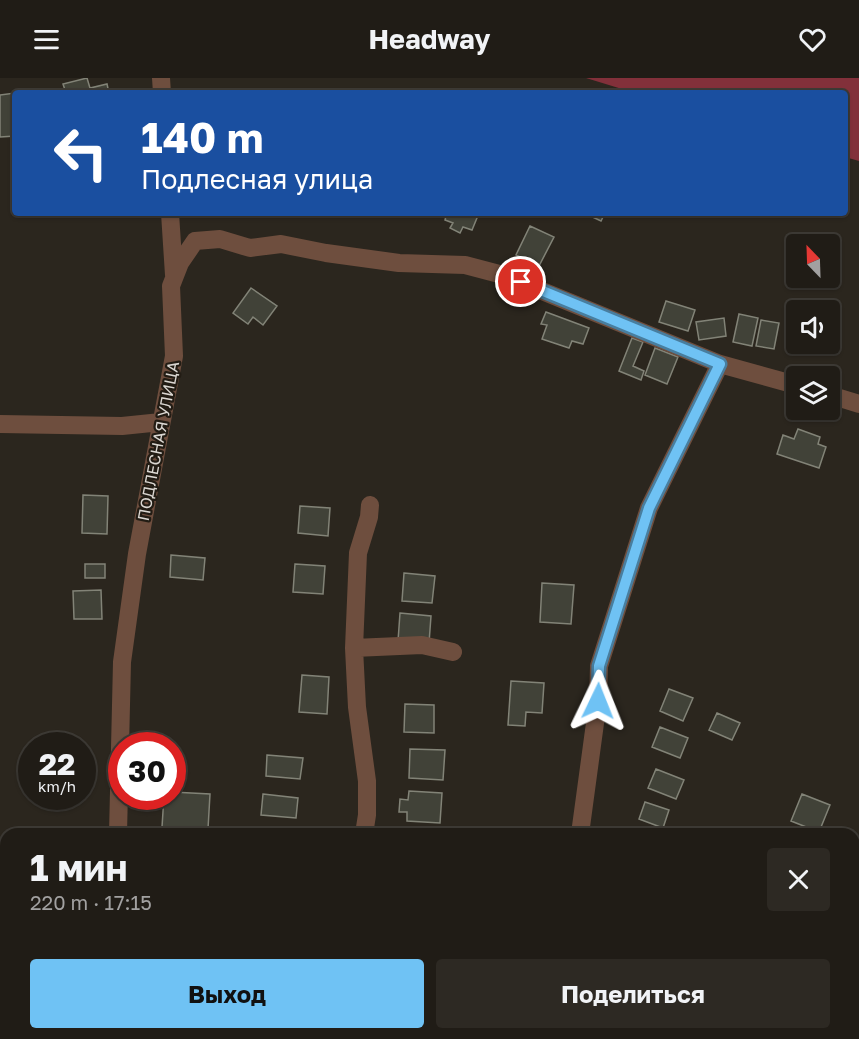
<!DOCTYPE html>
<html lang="ru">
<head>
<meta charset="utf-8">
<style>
	body { margin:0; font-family:"Golos Text",sans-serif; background:#2d2923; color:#f1f3f6; height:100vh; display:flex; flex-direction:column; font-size:22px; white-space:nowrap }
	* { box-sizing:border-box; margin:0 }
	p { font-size:20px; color:#a2a1a1 }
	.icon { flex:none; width:33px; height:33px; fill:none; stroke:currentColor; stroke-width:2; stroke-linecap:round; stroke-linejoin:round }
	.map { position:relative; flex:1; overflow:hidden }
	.sheet { position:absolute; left:0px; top:750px; width:860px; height:212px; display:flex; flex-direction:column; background:#201c16; border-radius:18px 18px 0 0; box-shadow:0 2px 4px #0004,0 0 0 2px #3d3a35 }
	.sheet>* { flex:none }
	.banner { position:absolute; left:12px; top:12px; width:836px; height:126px; border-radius:6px; box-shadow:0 2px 4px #0004,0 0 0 2px #3d3a35; background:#1a4fa0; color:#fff; overflow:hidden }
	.needle { width:39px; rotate:337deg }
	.controls { position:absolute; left:786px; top:156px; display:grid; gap:12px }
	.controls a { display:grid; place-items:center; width:54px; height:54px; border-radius:6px; background:#201c16; box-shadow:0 2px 4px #0004,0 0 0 2px #3d3a35; font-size:30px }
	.speed { position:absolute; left:18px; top:654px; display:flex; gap:12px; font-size:30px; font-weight:700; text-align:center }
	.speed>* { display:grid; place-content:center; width:78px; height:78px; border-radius:50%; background:#201c16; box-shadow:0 2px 4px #0004,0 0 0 2px #3d3a35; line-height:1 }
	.speed small { font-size:15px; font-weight:400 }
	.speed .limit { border:9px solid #d22; background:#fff; color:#111 }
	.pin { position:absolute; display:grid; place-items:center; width:51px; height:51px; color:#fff; margin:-26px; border:3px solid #fff; border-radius:50%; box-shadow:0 2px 6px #0007 }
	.me { position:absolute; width:66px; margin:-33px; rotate:2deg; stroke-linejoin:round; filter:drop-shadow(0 0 4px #0008) }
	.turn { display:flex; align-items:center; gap:21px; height:126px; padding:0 30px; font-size:27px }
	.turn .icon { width:78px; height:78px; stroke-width:2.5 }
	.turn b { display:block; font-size:42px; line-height:51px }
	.round { display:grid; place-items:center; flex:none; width:63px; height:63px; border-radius:6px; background:#2d2923 }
	.overview { display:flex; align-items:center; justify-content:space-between; height:102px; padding:0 30px }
	h1 { font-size:36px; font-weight:700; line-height:45px }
	.cta { display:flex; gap:12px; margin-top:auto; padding:12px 30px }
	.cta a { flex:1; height:69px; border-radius:6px; background:#6fc2f4; color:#111; font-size:24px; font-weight:700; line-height:69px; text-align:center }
	.cta a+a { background:#2d2923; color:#f1f3f6 }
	header { display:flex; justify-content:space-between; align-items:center; height:78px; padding:0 30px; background:#201c16; font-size:27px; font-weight:700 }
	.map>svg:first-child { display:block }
	.forest { fill:#82303a }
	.building { fill:#414238; stroke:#828377; stroke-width:1.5 }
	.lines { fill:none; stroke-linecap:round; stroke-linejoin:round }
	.minor { stroke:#6e4e3e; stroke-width:18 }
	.route-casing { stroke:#487e9f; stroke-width:15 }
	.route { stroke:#6fc2f4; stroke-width:10 }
	.labels { text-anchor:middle; stroke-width:4.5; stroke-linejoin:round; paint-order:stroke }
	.street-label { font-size:16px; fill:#dbd7d2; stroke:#221c14 }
</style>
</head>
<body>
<header><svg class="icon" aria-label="menu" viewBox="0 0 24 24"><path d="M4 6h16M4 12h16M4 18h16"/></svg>Headway<svg class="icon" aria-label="heart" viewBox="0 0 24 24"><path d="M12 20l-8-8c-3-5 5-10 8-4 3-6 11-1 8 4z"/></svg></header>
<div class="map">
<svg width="859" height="961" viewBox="0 0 859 961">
	<rect width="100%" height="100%" fill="#2b261e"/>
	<path class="forest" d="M586,0H859V83L845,79L844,15H635Z"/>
	<path class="building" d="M87,0L90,10L107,6L109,15H66L63,6Z
		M15,15V58L0,59V17Z
		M103,135H130V137L104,139Z
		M438,135H479L472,152L463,149L460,155L450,150L453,145L445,142L446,138Z
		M584,135H605L601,143Z
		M530,148L554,159L539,188L516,177Z
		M251,210L277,228L263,247L253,239L248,246L233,235Z
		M666,223L695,232L688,253L659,244Z
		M546,234L589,250L583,266L572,263L569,270L542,261L547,247L541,246Z
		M739,236L758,240L752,268L733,264Z
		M724,240L726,258L699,262L696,244Z
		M761,242L779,245L774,271L756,268Z
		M632,260L643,264L633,288L644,293L641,302L619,293Z
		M655,270L678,279L667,306L645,297Z
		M798,351L820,359L818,366L826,369L819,390L777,376L783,357L794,361Z
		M83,417L108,418L107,456L82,455Z
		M300,428L330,430L328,458L298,455Z
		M171,477L205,480L203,502L170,499Z
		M85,486H105V500H85Z
		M295,486L325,488L323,516L293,514Z
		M404,495L435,498L432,525L402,523Z
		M542,505L574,507L571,546L540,544Z
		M101,512L102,541H74L73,513Z
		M400,535L431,538L429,565L398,563Z
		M302,597L329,599L327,636L299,634Z
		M511,603L544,605L542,635L526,634L525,648L508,647Z
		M669,611L693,620L683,643L660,633Z
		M405,626L434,627V655L404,654Z
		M717,635L740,645L732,662L709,652Z
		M660,649L688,660L680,680L652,669Z
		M410,671L445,672L443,702L409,700Z
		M267,677L303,680L300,701L266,698Z
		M656,691L684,702L676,721L648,710Z
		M409,713L442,715L440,745L407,743V734H399L400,721L408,722Z
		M172,714L210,716L208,751L162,749L164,718H172Z
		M263,716L298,720L296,740L261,737Z
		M802,716L830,727L819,754L791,743Z
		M645,724L669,732L663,750L639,741Z
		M145,956H173L172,961H144Z"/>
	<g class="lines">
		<path class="minor" d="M161,0L162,15
			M170,135L174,197
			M830,317L859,326
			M0,346L122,348L161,344
			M354,570L422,567L453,574
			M118,756L122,584L137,476L174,278L171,208L180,185L195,163L220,161L250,170L281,166L326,175L399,185L465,187L503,197L720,286L796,307
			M364,756L367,737V703L357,629L354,570L358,475L369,439L370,427
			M580,756L598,623L599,588L649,430L720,286
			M99,961V956
			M346,961V956
			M583,961V956"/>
	</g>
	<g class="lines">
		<defs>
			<path id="route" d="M521,204L720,286L649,430L599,588L598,623"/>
		</defs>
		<use href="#route" class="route-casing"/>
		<use href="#route" class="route"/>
	</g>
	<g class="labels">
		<g class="street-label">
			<text transform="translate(158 363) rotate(-79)" y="6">ПОДЛЕСНАЯ УЛИЦА</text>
		</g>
	</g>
</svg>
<div class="controls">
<a><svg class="needle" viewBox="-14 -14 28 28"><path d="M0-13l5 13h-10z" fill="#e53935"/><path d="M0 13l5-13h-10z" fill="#a2a1a1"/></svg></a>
<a><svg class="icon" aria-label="sound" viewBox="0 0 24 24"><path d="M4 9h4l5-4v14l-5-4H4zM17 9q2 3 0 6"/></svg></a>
<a><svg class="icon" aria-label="layers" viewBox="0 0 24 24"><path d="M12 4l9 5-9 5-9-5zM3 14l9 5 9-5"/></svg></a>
</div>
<div class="speed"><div>22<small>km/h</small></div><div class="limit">30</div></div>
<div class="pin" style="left:521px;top:204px;background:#d93025"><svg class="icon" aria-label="arrive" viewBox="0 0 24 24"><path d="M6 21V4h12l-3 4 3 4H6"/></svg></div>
<svg class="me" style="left:598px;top:623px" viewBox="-20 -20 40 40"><path d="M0-17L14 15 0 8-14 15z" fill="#6fc2f4" stroke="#fff" stroke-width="4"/></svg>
<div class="banner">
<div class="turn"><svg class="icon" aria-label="left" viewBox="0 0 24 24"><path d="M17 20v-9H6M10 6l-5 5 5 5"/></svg><div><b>140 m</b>Подлесная улица</div></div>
</div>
<section class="sheet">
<div class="overview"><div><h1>1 мин</h1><p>220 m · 17:15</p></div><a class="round"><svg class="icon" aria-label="close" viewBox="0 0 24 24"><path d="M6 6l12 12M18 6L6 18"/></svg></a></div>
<div class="cta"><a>Выход</a><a>Поделиться</a></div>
</section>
</div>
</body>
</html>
